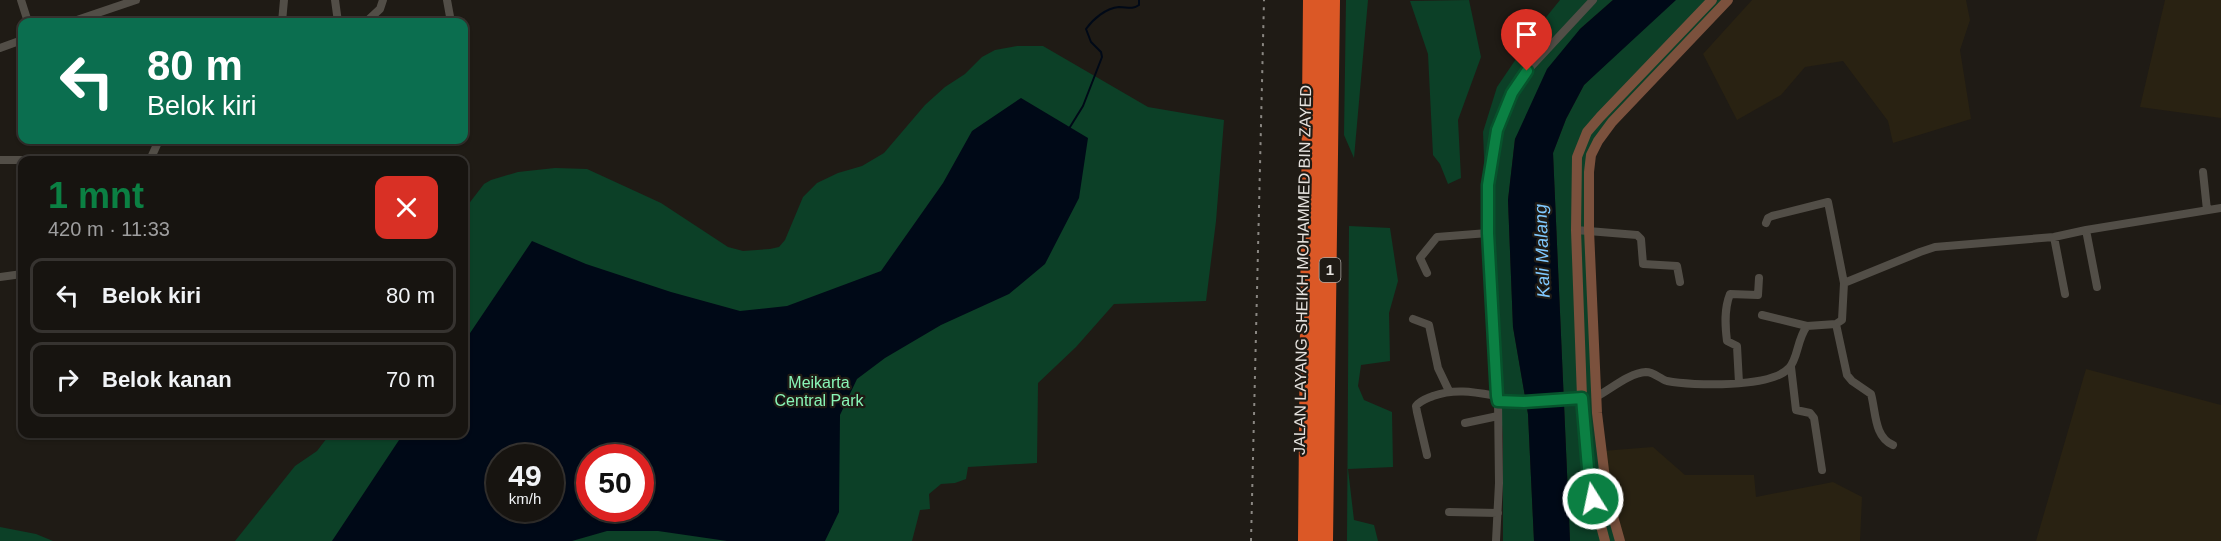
<!DOCTYPE html>
<html lang="id">
<head>
<meta charset="utf-8">
<style>
	body { margin:0; font-family:Helvetica,sans-serif; background:#24211e; color:#f1f3f6; height:100vh; display:flex; flex-direction:column; font-size:22px; white-space:nowrap }
	* { box-sizing:border-box; margin:0 }
	p { font-size:20px; color:#9e9e9f }
	.icon { flex:none; width:33px; height:33px; fill:none; stroke:currentColor; stroke-width:2; stroke-linecap:round; stroke-linejoin:round }
	.map { position:relative; flex:1; overflow:hidden }
	.sheet { position:absolute; left:18px; top:156px; width:450px; height:282px; display:flex; flex-direction:column; background:#171410; border-radius:12px; box-shadow:0 2px 4px #0004,0 0 0 2px #363330 }
	.sheet>* { flex:none }
	.hud { position:absolute; left:18px; top:18px; width:450px; height:126px; border-radius:12px; box-shadow:0 2px 4px #0004,0 0 0 2px #363330; background:#0b6e4f; color:#fff; overflow:hidden }
	.speed { position:absolute; left:486px; top:444px; display:flex; gap:12px; font-size:30px; font-weight:700; text-align:center }
	.speed>* { display:grid; place-content:center; width:78px; height:78px; border-radius:50%; background:#171410; box-shadow:0 2px 4px #0004,0 0 0 2px #363330; line-height:1 }
	.speed small { font-size:15px; font-weight:400 }
	.speed .limit { border:9px solid #d22; background:#fff; color:#111 }
	.pin { position:absolute; display:grid; place-items:center; width:51px; height:51px; color:#fff; margin:-62px -26px; border-radius:50% 50% 50% 0; rotate:-45deg; box-shadow:0 0 6px #0007 }
	.pin .icon { rotate:45deg }
	.me { position:absolute; width:66px; margin:-33px; rotate:350deg; stroke-linejoin:round; filter:drop-shadow(0 0 4px #0008) }
	.turn { display:flex; align-items:center; gap:21px; height:126px; padding:0 30px; font-size:27px }
	.turn .icon { width:78px; height:78px; stroke-width:2.5 }
	.turn b { display:block; font-size:42px; line-height:51px }
	.round { display:grid; place-items:center; flex:none; width:63px; height:63px; border-radius:12px; background:#24211e }
	.head { display:flex; align-items:center; justify-content:space-between; height:102px; padding:0 30px }
	h1 { font-size:36px; font-weight:800; line-height:45px; color:#0b8043 }
	ul { padding:0; list-style:none }
	li { display:flex; align-items:center; gap:18px; height:75px; margin:0 12px 9px; padding:0 18px; border:3px solid #363330; border-radius:12px }
	li div { flex:1 }
	li b { display:block; font-size:22px }
	li em { font-style:normal }
	.map>svg:first-child { display:block }
	.industrial { fill:#292212 }
	.green { fill:#0c4027; fill-rule:evenodd }
	.water { fill:#000917; fill-rule:evenodd }
	.lines { fill:none; stroke-linecap:round; stroke-linejoin:round }
	.stream { stroke:#000917; stroke-width:2 }
	.minor { stroke:#524e47; stroke-width:8 }
	.secondary { stroke:#7b513d; stroke-width:10 }
	.motorway { stroke:#db5826; stroke-width:14 }
	.rail { stroke:#8b8883; stroke-width:2; stroke-dasharray:3 6; stroke-linecap:butt }
	.route-casing { stroke:#07532c; stroke-width:15 }
	.route { stroke:#0b8043; stroke-width:10 }
	.labels { text-anchor:middle; stroke-width:4.5; stroke-linejoin:round; paint-order:stroke }
	.shield { fill:#1f1b15; stroke:#aaa6a2; stroke-width:1.5 }
	.shield-label { font-size:15px; font-weight:bold; fill:#e5e2de }
	.street-label { font-size:16px; fill:#e5e2de; stroke:#1f1b15 }
	.park-label { font-size:16px; fill:#89f5b7; stroke:#1f1b15 }
	.water-label { font-size:18px; font-style:italic; fill:#80c8fe; stroke:#1f1b15 }
</style>
</head>
<body>
<div class="map">
<svg width="2221" height="541" viewBox="0 0 2221 541">
	<rect width="100%" height="100%" fill="#1f1b15"/>
	<path class="industrial" d="M1752,0H1966L1970,20L1960,50L1971,119L1893,143L1888,121L1843,61L1805,67L1781,95L1737,120L1703,54Z
		M2165,0H2221V118L2140,107Z
		M2086,369L2221,405V541H2036Z
		M1653,447L1685,475H1754L1756,497L1833,482L1862,497L1860,541H1620L1602,451Z"/>
	<path class="green" d="M1346,0H1368L1354,158L1344,135Z
		M1469,0L1481,57L1458,120L1461,178L1448,184L1440,164L1433,155L1428,54L1410,1Z
		M1560,0H1613L1580,29L1515,139L1508,200L1513,327L1528,414L1534,541H1503V437L1487,231L1483,132L1497,87L1535,31Z
		M1673,0H1728L1649,81L1591,155L1597,413L1620,541H1570L1553,153L1566,119L1584,85Z
		M1017,46H1043L1148,107L1224,120L1216,221L1206,301L1114,304L1076,347L1038,383L1037,463L968,467L966,479L955,483L941,484L929,494L930,509L920,510L912,541H235L295,466L317,451L330,434H464V210L484,184L491,180L518,172L555,168L587,169L661,203L728,247L743,251L770,249L779,247L785,240L803,197L817,183L838,173L862,166L884,153L925,105L945,87L965,74L982,57L995,50ZM500,458H550V508H500ZM590,458H640V508H590Z
		M1349,226L1390,228L1398,281L1389,313L1390,361L1361,365L1358,386L1364,400L1392,412L1393,467L1348,469L1354,520L1374,525L1378,541H1347Z
		M0,527L36,534L53,541H0Z"/>
	<path class="water" d="M1613,0H1676L1584,85L1566,119L1553,153L1570,541H1534L1528,414L1513,327L1508,200L1515,139L1547,69L1580,29Z
		M1021,98L1088,138L1079,198L1045,264L1009,294L941,325L885,358L857,379L840,415L839,512L825,541H727L658,531H607L572,541H332L403,434H464V342L532,241L586,264L671,292L740,311L787,306L881,271L943,183L972,131ZM500,458H550V508H500ZM590,458H640V508H590Z"/>
	<g class="lines">
		<path class="stream" d="M1070,127L1083,106L1102,57L1101,52L1091,42L1086,29C1093,19 1106,8 1119,7C1127,7 1132,10 1139,5V0"/>
		<path class="minor" d="M21,0L28,22
			M335,0L338,22
			M447,0L451,22
			M71,22L136,0
			M282,22L284,0
			M366,22L380,9L383,0
			M0,48L22,40
			M0,160H23
			M150,160L159,140
			M2203,172L2207,210
			M1766,223L1768,218L1772,216L1828,202L1844,283
			M1576,230L1637,235L1641,239L1643,264L1677,266L1680,282
			M2086,230L2097,287
			M2054,237L2065,294
			M1427,273L1420,258L1437,237L1488,233
			M0,277L22,274
			M1762,315L1807,326
			M1413,319L1429,325L1438,368L1449,391
			M1836,324L1847,375L1852,381L1871,394C1876,412 1874,437 1893,445
			M1791,367L1796,410L1810,413L1814,418L1822,470
			M1739,383L1737,346L1727,341C1725,325 1724,309 1730,294L1758,295L1759,278
			M1596,397C1611,389 1629,373 1646,372C1654,372 1660,379 1667,381C1693,386 1771,388 1789,368C1798,359 1797,339 1807,326L1836,324L1842,320L1844,283L1920,252L1935,247L2054,237L2086,230L2221,208
			M1498,401L1524,402L1582,397
			M1465,423L1498,416
			M1427,455L1417,412L1416,406C1421,400 1426,399 1433,396C1455,388 1474,392 1497,396
			M1449,512L1498,513
			M1496,541L1499,483L1498,401L1488,233V185L1495,141L1497,130L1513,93L1527,71L1593,0"/>
		<path class="secondary" d="M1605,541L1589,481L1582,397L1576,230L1577,157L1587,132L1600,117L1712,0
			M1620,541L1607,495L1597,413L1589,230V172L1591,155L1598,141L1612,122L1728,0"/>
		<path class="motorway" d="M1305,541L1310,0
			M1317,541L1321,0
			M1326,541L1333,0"/>
		<path class="rail" d="M1251,541L1264,0"/>
	</g>
	<g class="lines">
		<defs>
			<path id="route" d="M1527,71L1512,93L1497,130L1488,185V233L1497,396L1498,401L1524,402L1582,398L1589,480L1593,499"/>
		</defs>
		<use href="#route" class="route-casing"/>
		<use href="#route" class="route"/>
	</g>
	<g class="labels">
		<rect class="shield" x="1319.5" y="258" width="21" height="24" rx="4.5"/>
		<g class="shield-label">
			<text x="1330" y="275">1</text>
		</g>
		<g class="street-label">
			<text transform="translate(1302 270) rotate(-89)" y="6">JALAN LAYANG SHEIKH MOHAMMED BIN ZAYED</text>
		</g>
		<g class="park-label">
			<text x="819" y="388">Meikarta<tspan x="819" dy="18">Central Park</tspan></text>
		</g>
		<g class="water-label">
			<text transform="translate(1542 251) rotate(-92)" y="6">Kali Malang</text>
		</g>
	</g>
</svg>
<div class="speed"><div>49<small>km/h</small></div><div class="limit">50</div></div>
<div class="pin" style="left:1527px;top:71px;background:#d93025"><svg class="icon" aria-label="arrive" viewBox="0 0 24 24"><path d="M6 21V4h12l-3 4 3 4H6"/></svg></div>
<svg class="me" style="left:1593px;top:499px" viewBox="-20 -20 40 40"><circle r="17" fill="#0b8043" stroke="#fff" stroke-width="3"/><path d="M0-11L8 9 0 5-8 9z" fill="#fff"/></svg>
<div class="hud">
<div class="turn"><svg class="icon" aria-label="left" viewBox="0 0 24 24"><path d="M17 20v-9H6M10 6l-5 5 5 5"/></svg><div><b>80 m</b>Belok kiri</div></div>
</div>
<section class="sheet">
<div class="head"><div><h1>1 mnt</h1><p>420 m · 11:33</p></div><a class="round" style="background:#d93025;color:#fff"><svg class="icon" aria-label="close" viewBox="0 0 24 24"><path d="M6 6l12 12M18 6L6 18"/></svg></a></div>
<ul>
<li><svg class="icon" aria-label="left" viewBox="0 0 24 24"><path d="M17 20v-9H6M10 6l-5 5 5 5"/></svg><div><b>Belok kiri</b></div><em>80 m</em></li>
<li><svg class="icon" aria-label="right" viewBox="0 0 24 24"><path d="M7 20v-9h11M14 6l5 5-5 5"/></svg><div><b>Belok kanan</b></div><em>70 m</em></li>
</ul>
</section>
</div>
</body>
</html>
